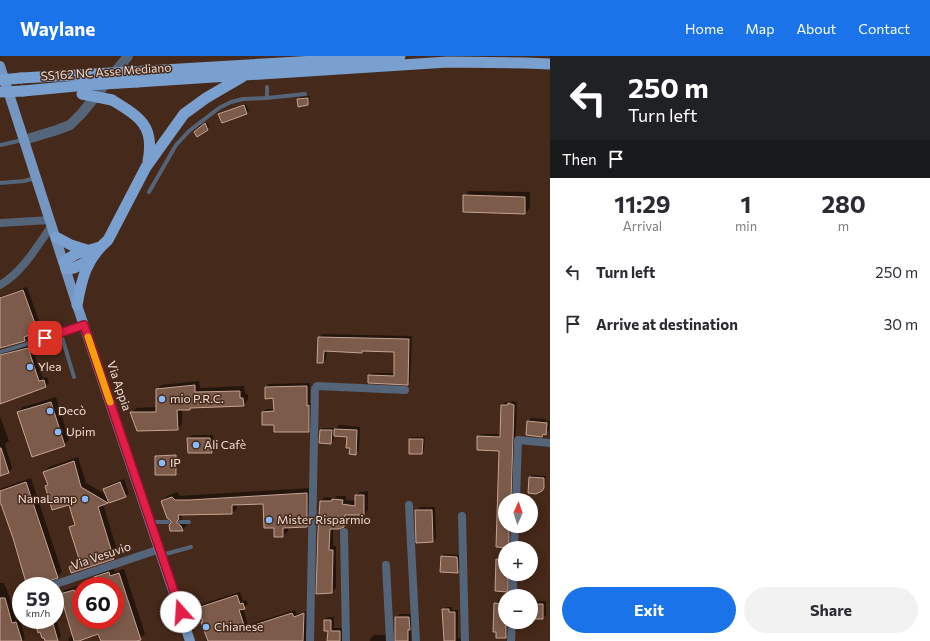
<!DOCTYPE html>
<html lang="en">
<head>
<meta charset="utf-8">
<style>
	body { margin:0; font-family:Commissioner,sans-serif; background:#f2f2f3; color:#2b2b33; height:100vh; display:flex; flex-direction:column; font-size:15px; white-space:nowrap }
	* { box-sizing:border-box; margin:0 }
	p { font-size:13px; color:#7c7c81 }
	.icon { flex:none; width:22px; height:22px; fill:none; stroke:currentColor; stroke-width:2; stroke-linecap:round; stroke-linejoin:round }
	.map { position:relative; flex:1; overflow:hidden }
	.sheet { display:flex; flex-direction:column; background:#fff; width:380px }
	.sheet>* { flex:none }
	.hud { background:#202124; color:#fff; overflow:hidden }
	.needle { width:26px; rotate:3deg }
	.fabs { position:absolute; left:498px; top:437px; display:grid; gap:8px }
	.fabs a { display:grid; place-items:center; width:40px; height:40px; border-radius:50%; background:#fff; box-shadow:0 2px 10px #0003; font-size:20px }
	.speed { position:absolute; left:12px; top:521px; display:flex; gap:8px; font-size:20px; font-weight:700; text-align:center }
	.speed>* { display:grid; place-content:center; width:52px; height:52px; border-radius:50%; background:#fff; box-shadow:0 2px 10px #0003; line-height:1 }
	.speed small { font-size:10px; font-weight:400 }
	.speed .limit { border:6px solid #d22; background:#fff; color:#111 }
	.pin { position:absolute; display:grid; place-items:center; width:34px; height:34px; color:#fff; margin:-17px; border-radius:8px; box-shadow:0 2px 6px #0006 }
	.me { position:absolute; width:44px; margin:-22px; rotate:341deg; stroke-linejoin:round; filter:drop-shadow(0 0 3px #0008) }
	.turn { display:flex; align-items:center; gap:14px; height:84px; padding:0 12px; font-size:18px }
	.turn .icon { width:52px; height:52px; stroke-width:2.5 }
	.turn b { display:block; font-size:28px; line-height:34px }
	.then { display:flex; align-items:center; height:38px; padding:0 12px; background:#0003; gap:8px; font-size:15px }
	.eta { display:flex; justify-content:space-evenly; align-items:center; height:68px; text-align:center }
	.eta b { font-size:24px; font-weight:700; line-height:28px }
	.button { display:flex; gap:8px; margin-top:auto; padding:8px 12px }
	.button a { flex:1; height:46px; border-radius:24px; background:#1a73e8; color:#fff; font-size:16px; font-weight:700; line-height:46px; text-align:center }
	.button a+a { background:#f2f2f3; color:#2b2b33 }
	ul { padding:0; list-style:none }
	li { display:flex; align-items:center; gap:12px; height:52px; padding:0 12px }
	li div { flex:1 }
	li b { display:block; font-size:15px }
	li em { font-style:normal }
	header { display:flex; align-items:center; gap:24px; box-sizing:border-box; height:56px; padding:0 20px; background:#1a73e8; color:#fff }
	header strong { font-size:19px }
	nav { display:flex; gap:22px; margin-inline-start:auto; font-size:14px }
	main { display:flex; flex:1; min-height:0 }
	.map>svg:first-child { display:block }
	.shadow { fill:#0007 }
	.building { fill:#7c5b4b; stroke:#c8a392 }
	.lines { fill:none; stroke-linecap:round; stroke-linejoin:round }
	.service { stroke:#546479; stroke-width:4 }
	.minor { stroke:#546479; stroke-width:8 }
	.tertiary { stroke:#546479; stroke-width:10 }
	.primary { stroke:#7496c1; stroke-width:10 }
	.trunk { stroke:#7aa0cf; stroke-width:11 }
	.trunk-bridge { stroke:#7aa0cf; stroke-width:11 }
	.route-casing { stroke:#92132f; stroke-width:10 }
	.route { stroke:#e11d48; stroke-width:7 }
	.slow { stroke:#f59e0b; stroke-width:7 }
	.poi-dot { fill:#87bbfb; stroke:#45291a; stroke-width:1.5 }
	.labels { text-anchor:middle; stroke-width:3; stroke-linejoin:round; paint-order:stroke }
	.street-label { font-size:12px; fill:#f2dfd6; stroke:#45291a }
	.poi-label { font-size:12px; fill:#f2dfd6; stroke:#45291a; text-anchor:start }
</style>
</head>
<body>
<header>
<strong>Waylane</strong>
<nav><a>Home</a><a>Map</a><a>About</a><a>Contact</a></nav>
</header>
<main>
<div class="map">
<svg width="550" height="585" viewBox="0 0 550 585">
	<rect width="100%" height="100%" fill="#45291a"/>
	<path class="shadow" d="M310,40L309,46L307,48L298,43L300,41Z
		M246,48L249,55L246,57L219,58L222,56Z
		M207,66L209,71L207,73L197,74Z
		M469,135L530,136V152L525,157L464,140Z
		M27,231L41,271L37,275L28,279V280L25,284L0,292V241Z
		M322,278L412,280L410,325L407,328L369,320L372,317H395V295L363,294L362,296L327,294L326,303L323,306H318L319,282Z
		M31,289L43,322L47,321L49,327L46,330L0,347V293L1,295Z
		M199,325L200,332L244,330L245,338H248V344L243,349L192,350L190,353H182V368L178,373L132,356L136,352L157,351V333L162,329Z
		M310,327V347H312L311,371L308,375L275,368L263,356L266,353H274V341L266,331L269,328Z
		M56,341L69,384L64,389L18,356L23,351Z
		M512,345L517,346L513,444H505V470H512L511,488L508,491L497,490L500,394L478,380L481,378H501L502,349L505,346L510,347Z
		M0,360L9,385L5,388L12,412L9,416L0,419Z
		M531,362L546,363L545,377L547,375L548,364H550L549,374L545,378L542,380L528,366Z
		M339,369L360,371L359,394L355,398L351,391L348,380L334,379L333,385L331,387L320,386L321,374L323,372H334V375Z
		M192,379H213L215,393L211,396L188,382Z
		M412,381H425L424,395L422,397L410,383Z
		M157,399H176L177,417L156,418Z
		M78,401L86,427L107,439L104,433L108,429L124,423L129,437L125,440L103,448L118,497L114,502L71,516L70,511L74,506L80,504L70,472L75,466L69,448L46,430L48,428L44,416L49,411Z
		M532,419L546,420L545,429L543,432L530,421Z
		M31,422L62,516L57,521L49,524L39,530H28L14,482L0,444V434L2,432Z
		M312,432L311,465L306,470L288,471V475L283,480L275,471L264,447L237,448V453L232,457L182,458L181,463L186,465L187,469L182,474L172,467L162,445L167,440L177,436L180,440L194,439Z
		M368,435V454L364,458H348V465L344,470L333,472V490H336V532L331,536L321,445L325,441L335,442L337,440H346V444L356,445V440L360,436Z
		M420,451H435L436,482L433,486L416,455Z
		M444,498L459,499L460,514L457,516L442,500Z
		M500,500H505V518H511V531L507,535L497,504Z
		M114,512L115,516L124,513L145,578L139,583L140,585H102L99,577L76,585H69L68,583L73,578L61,539L65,534L78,530L81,538V564H115V530H92L91,527L99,517Z
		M0,527H4L9,539L16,564L20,563L25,582L23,585H2L0,580Z
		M240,536L243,545L246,544L248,548L243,552L248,569L295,554L297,558L307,555L306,585H206L208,583L202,566L204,565L199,552L202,548Z
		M499,544H505V566H509V577L505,581L495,548Z
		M531,545H546V559L543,562H531Z
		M446,551H452V554H458V582H460L461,585H444L443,554Z
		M400,558H412L413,570L411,571V585H396V561Z
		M55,560L61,580L58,584L46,585L36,567L34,568L32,564H55Z
		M328,561H334V572H344L346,585H328L329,574L325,564Z
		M374,579H388L389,585H370V583Z"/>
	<path class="building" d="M308,42V49L298,51L297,43Z
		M244,49L247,58L222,67L218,58Z
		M205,67L208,74L197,81L194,76Z
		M463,139L525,141V158L463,156Z
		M23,234L38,276L24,281L25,285L0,292V242Z
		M318,281L409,283L408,329L368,327V319L394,320V296L362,295V297L324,295L323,307H317Z
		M28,292L39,325L44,324L46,331L0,348V299Z
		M195,329V336L240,335V342H243L244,350L190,352V354H177L178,374L137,375L130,356H156V333Z
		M307,330V350L309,349V376H274V369H262V356L274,355L273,342L265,343V331Z
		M51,346L65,390L32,401L17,356Z
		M508,347L514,349L511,444H505V471H509V492L496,491L499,395L477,394V380L500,381L501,349H508Z
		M527,365L547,367L546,379L543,378L542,381L526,379Z
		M334,373L357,374L356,399L349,398L350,392H346L347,381L334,380Z
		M320,374H332L331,388L319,387Z
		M187,382H210L212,397H188Z
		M409,383H423L422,398H409Z
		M0,392H1L9,417L0,420Z
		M176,399V419H155V400Z
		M74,405L81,431L108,447L98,451L114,503L71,517L69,511L80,506L69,471L75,469L69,449L52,454L45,430L48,429L43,416Z
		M529,421L544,422V432L542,435L536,438L528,437Z
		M26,426L58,522L48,525L45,529L42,530H27L13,482L1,448H0V435Z
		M120,426L126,441L109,447L103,433Z
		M307,437V471L283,472V481H274V472H264L263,448L232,449V458L178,459L179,463L177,465V467L181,470L183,475H170L169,469L171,467V465L167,462L161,445L172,441L175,444H189Z
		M355,439H364V459H345L344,471L339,473H330L329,494H333L332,537L316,538L318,476L320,445H332V443L343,444L342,448L355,450Z
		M415,454H432L433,486L416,487Z
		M441,500L457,501L458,517L440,516Z
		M496,503L505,504V518H508V536L495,535Z
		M109,516L110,520L119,517L141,584L136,585H101L98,578L79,585H74L60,538L74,534L81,556V564H115V530H85L84,529L95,525L94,521Z
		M237,539L240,548L243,547L245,553L239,554L245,572L292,557L294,561L304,557L303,585H208L201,566H203L197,552Z
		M0,542H5L12,567L16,566L22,585H0Z
		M494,547L505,548V566H506V582H496V576H493Z
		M531,548H543V563H531Z
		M442,553H449V556H455V585H444Z
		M395,561H409L410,574H408V585H395Z
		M34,564H52L58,585H45L44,582H42L40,576L38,577Z
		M324,564H331V575H340V585H327L328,575H324Z"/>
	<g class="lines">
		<path class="service" d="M267,31V42
			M0,89L23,84
			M0,127L24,125L36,122
			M149,136L176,89L189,75L219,52L231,46L243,43L267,42L305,38
			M0,296L61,278
			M74,321L61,278L84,269
			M151,466H168
			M180,466H189
			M162,499L191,491"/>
		<path class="minor" d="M0,167L50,164
			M0,229C22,217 38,189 52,169
			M516,444L518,384L550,387
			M409,449L416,585
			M462,460L465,585
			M344,476L346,585
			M514,492L515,470
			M386,509L390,585
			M50,530L160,493
			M513,540V518
			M17,541L21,540
			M310,585L315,333L317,330L405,334
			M511,585L512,566"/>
		<path class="tertiary" d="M24,84L57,74L70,69L82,57L128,0"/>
		<path class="primary" d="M0,10L77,249L190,585"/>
		<path class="trunk" d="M146,15L400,0
			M21,22L93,18
			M137,26L448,6L526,7L550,8
			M23,35L87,29
			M112,44C140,61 155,70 148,105
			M56,181L71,189L87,194
			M64,205L76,198L100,191
			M66,213L74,212L91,204
			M77,249C82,222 86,203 108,184L146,111L184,58L206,42L242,21"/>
		<path class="trunk-bridge" d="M93,18L146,15
			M0,24L21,22
			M87,29L137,26
			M0,36L23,35
			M82,38L112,44"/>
	</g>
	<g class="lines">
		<defs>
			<path id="route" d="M45,282L84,269L181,556"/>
		</defs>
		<use href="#route" class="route-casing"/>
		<use href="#route" class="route"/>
		<path class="slow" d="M88,281L110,346"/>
	</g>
	<g class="poi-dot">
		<circle cx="30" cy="311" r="4"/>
		<circle cx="162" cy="343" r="4"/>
		<circle cx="50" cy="355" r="4"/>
		<circle cx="58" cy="376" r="4"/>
		<circle cx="196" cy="389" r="4"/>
		<circle cx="162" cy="407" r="4"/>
		<circle cx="85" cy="443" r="4"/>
		<circle cx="269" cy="464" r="4"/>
		<circle cx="206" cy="571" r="4"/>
	</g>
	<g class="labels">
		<g class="street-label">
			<text transform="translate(106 16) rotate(-4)" y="4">SS162 NC Asse Mediano</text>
			<text transform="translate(119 330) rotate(71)" y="4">Via Appia</text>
			<text transform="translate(101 500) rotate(-19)" y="4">Via Vesuvio</text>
		</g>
		<g class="poi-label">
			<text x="38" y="315">Ylea</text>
			<text x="170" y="347">mio P.R.C.</text>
			<text x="58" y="359">Decò</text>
			<text x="66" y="380">Upim</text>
			<text x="204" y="393">Ali Cafè</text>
			<text x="170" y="411">IP</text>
			<text x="77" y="447" text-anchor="end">NanaLamp</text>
			<text x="277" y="468">Mister Risparmio</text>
			<text x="214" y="575">Chianese</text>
		</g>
	</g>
</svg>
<div class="fabs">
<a><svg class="needle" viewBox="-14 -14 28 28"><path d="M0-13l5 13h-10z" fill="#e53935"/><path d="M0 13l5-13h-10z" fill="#7c7c81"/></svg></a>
<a>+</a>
<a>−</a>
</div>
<div class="speed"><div>59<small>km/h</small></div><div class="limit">60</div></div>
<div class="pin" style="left:45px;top:282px;background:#d93025"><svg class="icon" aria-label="arrive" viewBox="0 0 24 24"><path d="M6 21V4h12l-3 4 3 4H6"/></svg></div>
<svg class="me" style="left:181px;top:556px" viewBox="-20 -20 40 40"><circle r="19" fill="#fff"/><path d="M0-13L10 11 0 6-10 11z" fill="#e11d48"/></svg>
</div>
<section class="sheet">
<div class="hud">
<div class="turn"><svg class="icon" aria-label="left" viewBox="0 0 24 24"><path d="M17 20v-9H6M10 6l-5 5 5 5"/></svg><div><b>250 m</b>Turn left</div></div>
<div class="then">Then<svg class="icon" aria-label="arrive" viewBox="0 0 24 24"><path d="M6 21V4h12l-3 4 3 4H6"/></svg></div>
</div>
<div class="eta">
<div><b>11:29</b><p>Arrival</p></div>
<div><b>1</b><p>min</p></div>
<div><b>280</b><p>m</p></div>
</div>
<ul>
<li><svg class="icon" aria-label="left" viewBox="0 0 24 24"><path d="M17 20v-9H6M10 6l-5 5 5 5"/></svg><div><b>Turn left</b></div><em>250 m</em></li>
<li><svg class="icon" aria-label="arrive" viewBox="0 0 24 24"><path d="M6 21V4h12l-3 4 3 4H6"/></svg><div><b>Arrive at destination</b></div><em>30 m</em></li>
</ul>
<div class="button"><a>Exit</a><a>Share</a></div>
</section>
</main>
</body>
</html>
